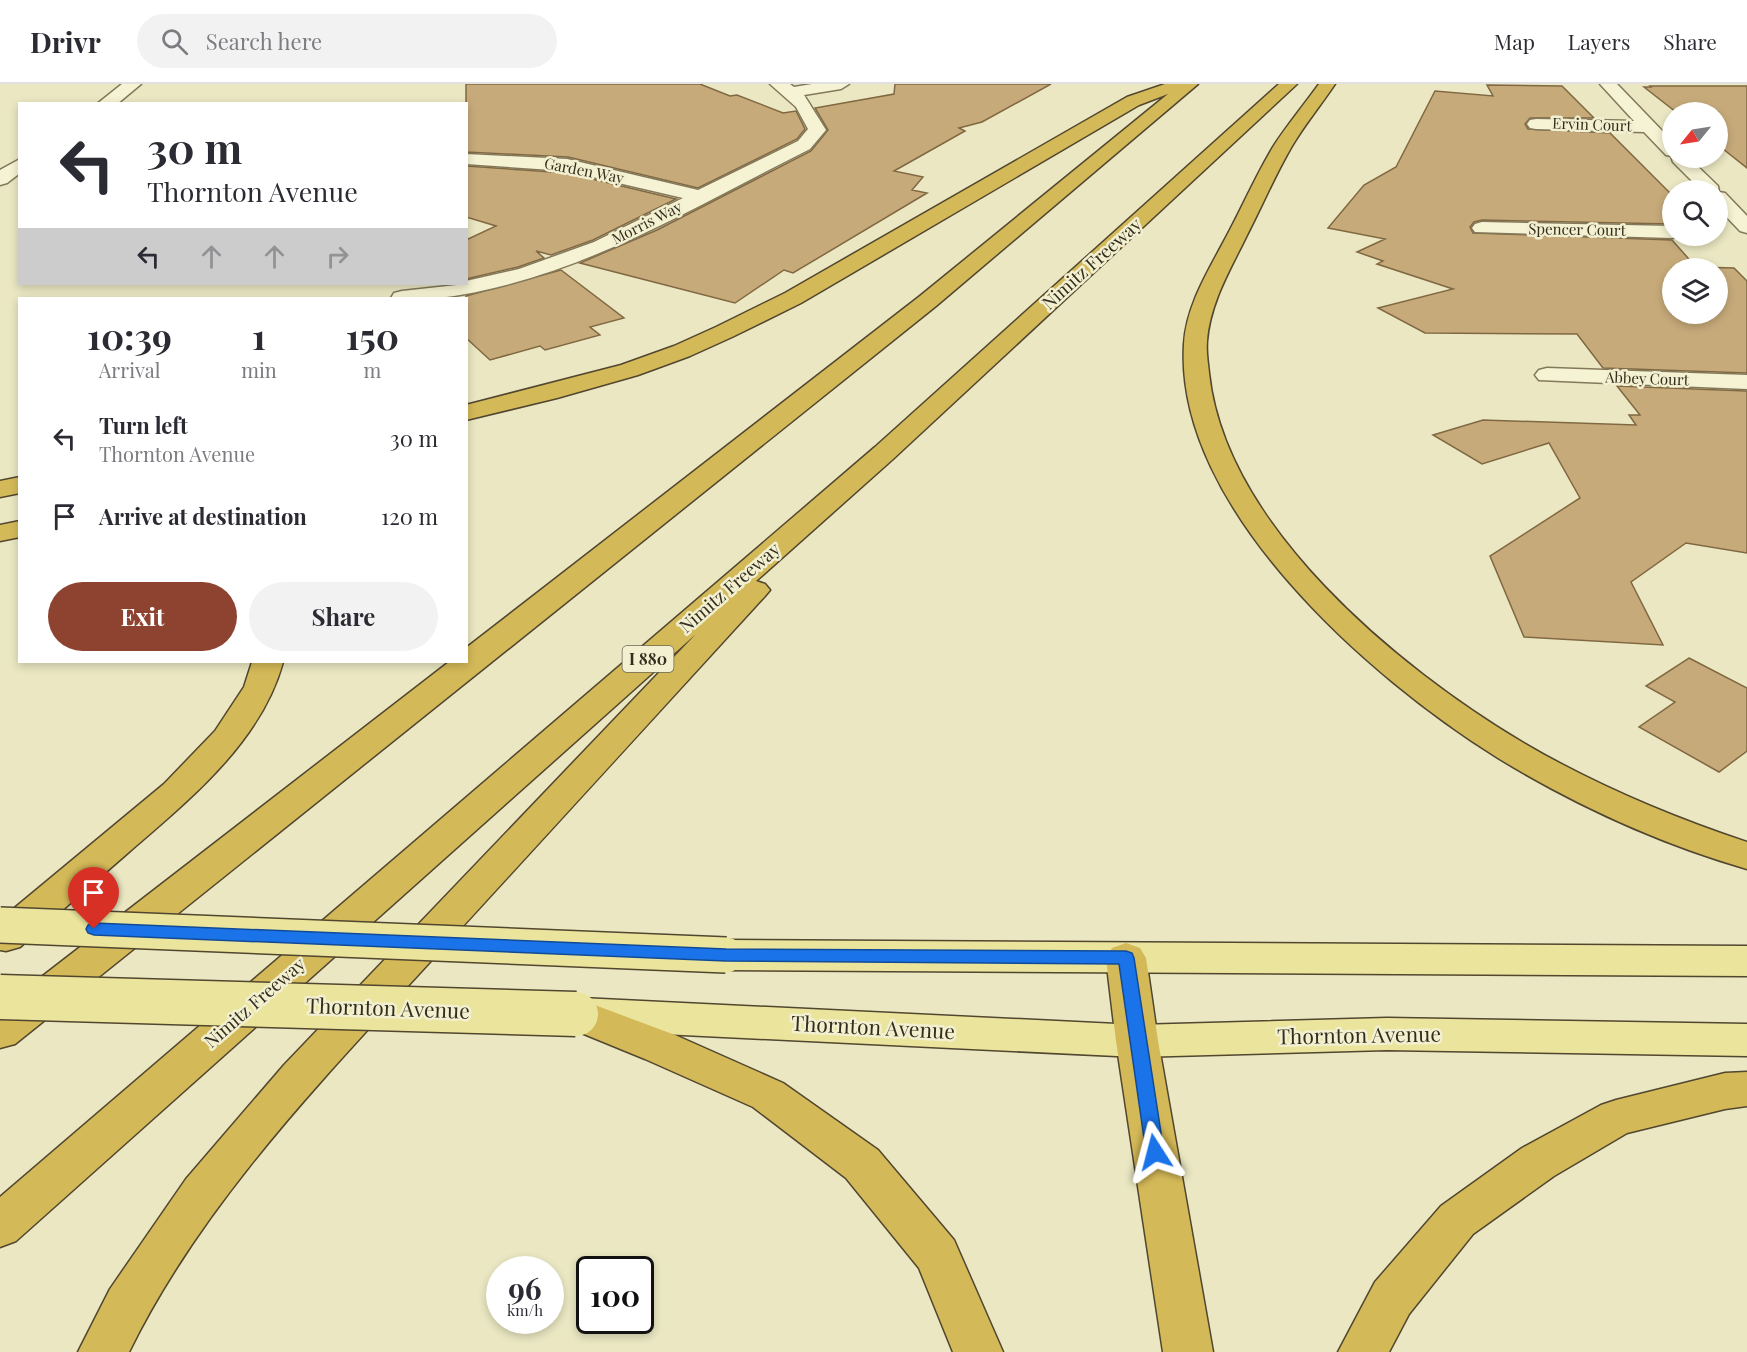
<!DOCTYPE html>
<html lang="en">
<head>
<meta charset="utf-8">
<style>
	body { margin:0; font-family:"Playfair Display",serif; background:#f2f2f3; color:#2b2b33; height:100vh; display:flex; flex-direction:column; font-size:22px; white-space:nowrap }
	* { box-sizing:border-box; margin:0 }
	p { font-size:20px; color:#7c7c81 }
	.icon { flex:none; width:33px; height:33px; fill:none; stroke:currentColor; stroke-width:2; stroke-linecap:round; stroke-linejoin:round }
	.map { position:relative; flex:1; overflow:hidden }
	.side { position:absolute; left:18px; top:213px; width:450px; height:366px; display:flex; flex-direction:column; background:#fff; border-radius:0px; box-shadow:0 3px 9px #0003 }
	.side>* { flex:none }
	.guide { position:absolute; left:18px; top:18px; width:450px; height:183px; border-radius:0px; box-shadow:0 3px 9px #0003; background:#fff; color:#2b2b33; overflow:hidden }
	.needle { width:39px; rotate:240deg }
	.controls { position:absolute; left:1662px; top:18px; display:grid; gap:12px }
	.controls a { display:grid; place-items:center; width:66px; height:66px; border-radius:50%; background:#fff; box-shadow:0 3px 9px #0003; font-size:30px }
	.speed { position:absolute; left:486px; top:1172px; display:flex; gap:12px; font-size:30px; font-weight:700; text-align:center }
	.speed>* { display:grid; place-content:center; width:78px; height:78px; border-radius:50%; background:#fff; box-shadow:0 3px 9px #0003; line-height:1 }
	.speed small { font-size:15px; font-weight:400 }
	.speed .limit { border:3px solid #111; border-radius:9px; background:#fff; color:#111 }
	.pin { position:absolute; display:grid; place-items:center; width:51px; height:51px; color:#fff; margin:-62px -26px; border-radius:50% 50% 50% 0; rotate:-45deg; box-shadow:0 0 6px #0007 }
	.pin .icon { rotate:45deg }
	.me { position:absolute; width:66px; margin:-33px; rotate:351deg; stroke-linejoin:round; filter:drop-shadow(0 0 4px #0008) }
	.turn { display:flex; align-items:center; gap:21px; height:126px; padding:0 30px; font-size:27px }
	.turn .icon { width:78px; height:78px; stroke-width:2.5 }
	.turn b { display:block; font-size:42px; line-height:51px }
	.lanes { display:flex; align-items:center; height:57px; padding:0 30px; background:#0003; justify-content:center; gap:30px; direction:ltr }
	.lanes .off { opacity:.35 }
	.eta { display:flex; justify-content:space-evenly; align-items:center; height:102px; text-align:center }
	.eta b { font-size:36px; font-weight:700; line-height:42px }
	.cta { display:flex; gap:12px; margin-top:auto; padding:12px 30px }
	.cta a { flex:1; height:69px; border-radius:36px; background:#8d432f; color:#fff; font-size:24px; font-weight:700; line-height:69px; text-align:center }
	.cta a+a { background:#f2f2f3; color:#2b2b33 }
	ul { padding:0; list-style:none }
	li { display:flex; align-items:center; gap:18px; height:78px; padding:0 30px }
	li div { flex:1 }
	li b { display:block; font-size:22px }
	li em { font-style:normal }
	header { display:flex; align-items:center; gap:36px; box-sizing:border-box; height:84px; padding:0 30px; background:#fff; border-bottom:2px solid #e1e1e2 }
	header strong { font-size:28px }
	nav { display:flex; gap:33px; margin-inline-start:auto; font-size:21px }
	.search { width:420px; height:54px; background:#f2f2f3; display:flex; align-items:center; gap:15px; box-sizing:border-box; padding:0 21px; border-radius:33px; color:#7c7c81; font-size:22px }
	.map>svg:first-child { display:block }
	.building { fill:#c6aa7a; stroke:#806842; stroke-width:1.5; fill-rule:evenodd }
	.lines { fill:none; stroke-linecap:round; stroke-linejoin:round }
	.street-casing { stroke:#83795a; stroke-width:3 }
	.primary-casing { stroke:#51462f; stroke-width:3 }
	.highway-casing { stroke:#51462f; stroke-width:3 }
	.street { fill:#f6f3d4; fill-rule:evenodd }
	.primary { fill:#ebe49c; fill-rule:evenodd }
	.highway { fill:#d4b958; fill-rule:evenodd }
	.primary-bridge-far1-casing { stroke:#51462f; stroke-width:38; stroke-linecap:butt }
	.primary-bridge-casing { stroke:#51462f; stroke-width:47; stroke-linecap:butt }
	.primary-bridge-far1 { stroke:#ebe49c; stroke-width:35 }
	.primary-bridge { stroke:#ebe49c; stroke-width:44 }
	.route { fill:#1a73e8; stroke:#114b97; stroke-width:1.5 }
	.labels { text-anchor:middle; stroke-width:5; stroke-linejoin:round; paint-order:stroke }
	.far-street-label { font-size:15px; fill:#332d1e; stroke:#f2f0d1 }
	.shield { fill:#f2f0d1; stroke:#6c6854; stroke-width:1.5 }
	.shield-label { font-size:16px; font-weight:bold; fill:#332d1e }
	.street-label { font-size:18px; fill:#332d1e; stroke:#f2f0d1 }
	.near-street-label { font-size:21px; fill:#332d1e; stroke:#f2f0d1 }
</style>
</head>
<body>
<header>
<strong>Drivr</strong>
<div class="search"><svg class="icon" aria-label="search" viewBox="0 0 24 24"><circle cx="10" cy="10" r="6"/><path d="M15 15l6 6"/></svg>Search here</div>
<nav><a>Map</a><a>Layers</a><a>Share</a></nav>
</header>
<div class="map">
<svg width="1747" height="1268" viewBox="0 0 1747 1268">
	<rect width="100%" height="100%" fill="#eae7c2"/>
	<path class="building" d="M466,0H700L730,12L737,11L783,29L796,27L805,45L797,55L698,104L568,73L466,68Z
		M895,0H1051L982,38L959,44L965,47L894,87L923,93L912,106L927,109L793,189L784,186L735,219L580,179L657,146L811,67L828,46L815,24L894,10Z
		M1487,1L1562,2L1594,34H1530L1525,40L1528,45L1610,49L1672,111V140L1482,136L1474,138L1470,143L1473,149L1672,156L1696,183L1734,184L1747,197V289L1603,284L1577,250L1425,249L1378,224L1453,205L1377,180L1383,177L1357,168L1385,155L1328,144L1364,101L1396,83L1435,7L1493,12ZM1672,184H1718V230H1672Z
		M1650,2H1747V84L1718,61V28H1676L1644,3H1651Z
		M466,82L567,89L676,115L593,156L551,171L536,167L544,174L518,183L466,195V156L496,142L466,133Z
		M561,186L624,234L590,243L600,251L545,266L540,262L490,276L466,254V212Z
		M1617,302L1747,307V469L1686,459L1631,498L1663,561L1524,553L1490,472L1580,414L1549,359L1482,380L1433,351L1483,336L1636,341L1629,331H1640Z
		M1689,574L1747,604V667L1719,688L1639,643L1675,618L1646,602Z"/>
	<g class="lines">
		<defs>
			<path id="street" d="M122,0H141L117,20H97Z
				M770,0H790L794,3L812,0H849L841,5L804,11L826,46L810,65C708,116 607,177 494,204C460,212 426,218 391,214L394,209L402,207L466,200V197L519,185L594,158L683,114L567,87L466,80V70L567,75L698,106L798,57L808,45L796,23Z
				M1600,0H1617L1672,57V74H1689L1718,102L1719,108L1725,109L1747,132V149L1740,147L1718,124V106H1701L1673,78L1671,72L1666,71L1644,48L1536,45L1530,44L1527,40L1530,36L1536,35L1634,37Z
				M20,75V89L7,99L0,101V86Z
				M1482,138L1672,142V152H1680L1672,154L1475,148L1472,144L1475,140Z
				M1547,284L1747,291V305L1539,296L1535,291L1539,286Z"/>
			<path id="primary" d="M726,856L1747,862V892L726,886L712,881L706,871L712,861Z
				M581,914L1137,941L1387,934L1747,940V972L1387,966L1137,973L581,946L567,941L561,930L567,919Z"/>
			<path id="highway" d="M1165,0H1198L936,222L15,960L0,964V925L449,578H466V564L920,212L1168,10L1139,21L801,219L732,253L690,272L638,291L557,314L466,336V321L621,281L674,262L716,243L785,209L1127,13Z
				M1279,0H1297L893,375L756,497L765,500L770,506L765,512C653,635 541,757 429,879C319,999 201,1121 129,1268H78L110,1205L186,1095L284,981L696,550L16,1157L0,1163V1113L875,363Z
				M1319,0H1335C1321,21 1305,40 1292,62C1275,91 1262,122 1246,153C1230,186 1210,219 1207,257C1206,268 1208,279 1209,289C1225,442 1398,584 1522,658C1593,700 1669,732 1747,758V785C1661,760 1575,721 1498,674C1371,595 1174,424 1184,260C1186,223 1207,189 1224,157C1241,126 1255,93 1273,63C1287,41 1304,21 1319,0Z
				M20,393V409L0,413V397Z
				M20,437V453L0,457V441Z
				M252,578H283C261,658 190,715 130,767C93,799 57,831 20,863L6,867L0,866V836L164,700L215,647L244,603Z
				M1126,859L1140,864L1146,874L1158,957L1213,1268H1163L1116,957L1106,874L1112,864Z
				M576,914L675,951L783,999L878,1066L954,1156L1003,1268H953L919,1184L846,1094L753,1023L645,975L562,941L556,930L562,919Z
				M1747,988V1022L1725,1025L1627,1049L1554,1092L1473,1150L1409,1230L1389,1268H1338L1375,1198L1441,1122L1522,1064L1601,1021L1616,1016L1725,989Z"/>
		</defs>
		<use href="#street" class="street-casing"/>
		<use href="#primary" class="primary-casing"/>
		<use href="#highway" class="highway-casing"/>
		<use href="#street" class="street"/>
		<use href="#primary" class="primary"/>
		<use href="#highway" class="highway"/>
		<defs>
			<path id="primary-bridge-far1" d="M0,841L726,871"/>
			<path id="primary-bridge" d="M0,913L576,930"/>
		</defs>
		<use href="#primary-bridge-far1" class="primary-bridge-far1-casing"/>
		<use href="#primary-bridge" class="primary-bridge-casing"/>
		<use href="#primary-bridge-far1" class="primary-bridge-far1"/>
		<use href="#primary-bridge" class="primary-bridge"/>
	</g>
	<path class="route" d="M94,839L726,865L1126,867L1132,869L1134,874L1164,1068L1162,1074L1155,1076L1148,1074L1146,1068L1119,880L726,877L94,851L88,849L86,845L88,841Z"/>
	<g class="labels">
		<g class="far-street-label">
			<text transform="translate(1592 41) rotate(2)" y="5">Ervin Court</text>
			<text transform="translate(584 87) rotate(11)" y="5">Garden Way</text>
			<text transform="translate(647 139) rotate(-27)" y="5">Morris Way</text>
			<text transform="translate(1577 146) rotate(1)" y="5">Spencer Court</text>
			<text transform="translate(1647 295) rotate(2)" y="5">Abbey Court</text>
		</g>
		<rect class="shield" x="622.5" y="562" width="51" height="26" rx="4.5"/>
		<g class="shield-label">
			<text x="648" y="581">I 880</text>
		</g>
		<g class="street-label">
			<text transform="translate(1092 180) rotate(-42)" y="6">Nimitz Freeway</text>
			<text transform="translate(730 504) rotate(-41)" y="6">Nimitz Freeway</text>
			<text transform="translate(255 919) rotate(-41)" y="6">Nimitz Freeway</text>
		</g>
		<g class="near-street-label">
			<text transform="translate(388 925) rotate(2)" y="7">Thornton Avenue</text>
			<text transform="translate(873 944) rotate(3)" y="7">Thornton Avenue</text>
			<text transform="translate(1359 952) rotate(-1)" y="7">Thornton Avenue</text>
		</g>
	</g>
</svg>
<div class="controls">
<a><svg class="needle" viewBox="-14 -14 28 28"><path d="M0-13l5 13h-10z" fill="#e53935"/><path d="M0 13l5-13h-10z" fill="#7c7c81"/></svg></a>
<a><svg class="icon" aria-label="search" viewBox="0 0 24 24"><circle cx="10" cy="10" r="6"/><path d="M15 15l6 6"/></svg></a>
<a><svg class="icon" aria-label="layers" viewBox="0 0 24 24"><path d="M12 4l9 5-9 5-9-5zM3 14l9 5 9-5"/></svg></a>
</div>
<div class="speed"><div>96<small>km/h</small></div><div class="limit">100</div></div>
<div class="pin" style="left:94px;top:845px;background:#d93025"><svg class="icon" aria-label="arrive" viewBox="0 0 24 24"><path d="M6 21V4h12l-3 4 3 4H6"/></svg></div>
<svg class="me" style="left:1155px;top:1068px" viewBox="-20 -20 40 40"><path d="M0-17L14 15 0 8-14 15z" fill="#1a73e8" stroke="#fff" stroke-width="4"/></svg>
<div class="guide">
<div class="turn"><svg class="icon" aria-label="left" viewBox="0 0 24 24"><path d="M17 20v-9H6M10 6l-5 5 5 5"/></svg><div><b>30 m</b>Thornton Avenue</div></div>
<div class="lanes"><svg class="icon" aria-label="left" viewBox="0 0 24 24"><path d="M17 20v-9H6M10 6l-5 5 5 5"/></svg><svg class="icon off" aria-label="ahead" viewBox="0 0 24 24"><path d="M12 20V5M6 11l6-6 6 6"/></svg><svg class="icon off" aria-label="ahead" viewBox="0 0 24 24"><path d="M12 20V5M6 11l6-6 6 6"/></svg><svg class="icon off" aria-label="right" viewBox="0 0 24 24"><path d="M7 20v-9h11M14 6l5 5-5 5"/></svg></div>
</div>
<section class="side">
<div class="eta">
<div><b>10:39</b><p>Arrival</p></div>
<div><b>1</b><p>min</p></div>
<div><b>150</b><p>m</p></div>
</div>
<ul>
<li><svg class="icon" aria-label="left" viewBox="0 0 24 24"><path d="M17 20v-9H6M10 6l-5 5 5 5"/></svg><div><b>Turn left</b><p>Thornton Avenue</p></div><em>30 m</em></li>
<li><svg class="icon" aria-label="arrive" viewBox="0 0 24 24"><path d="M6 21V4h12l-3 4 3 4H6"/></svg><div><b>Arrive at destination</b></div><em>120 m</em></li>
</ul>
<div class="cta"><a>Exit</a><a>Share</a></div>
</section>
</div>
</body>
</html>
